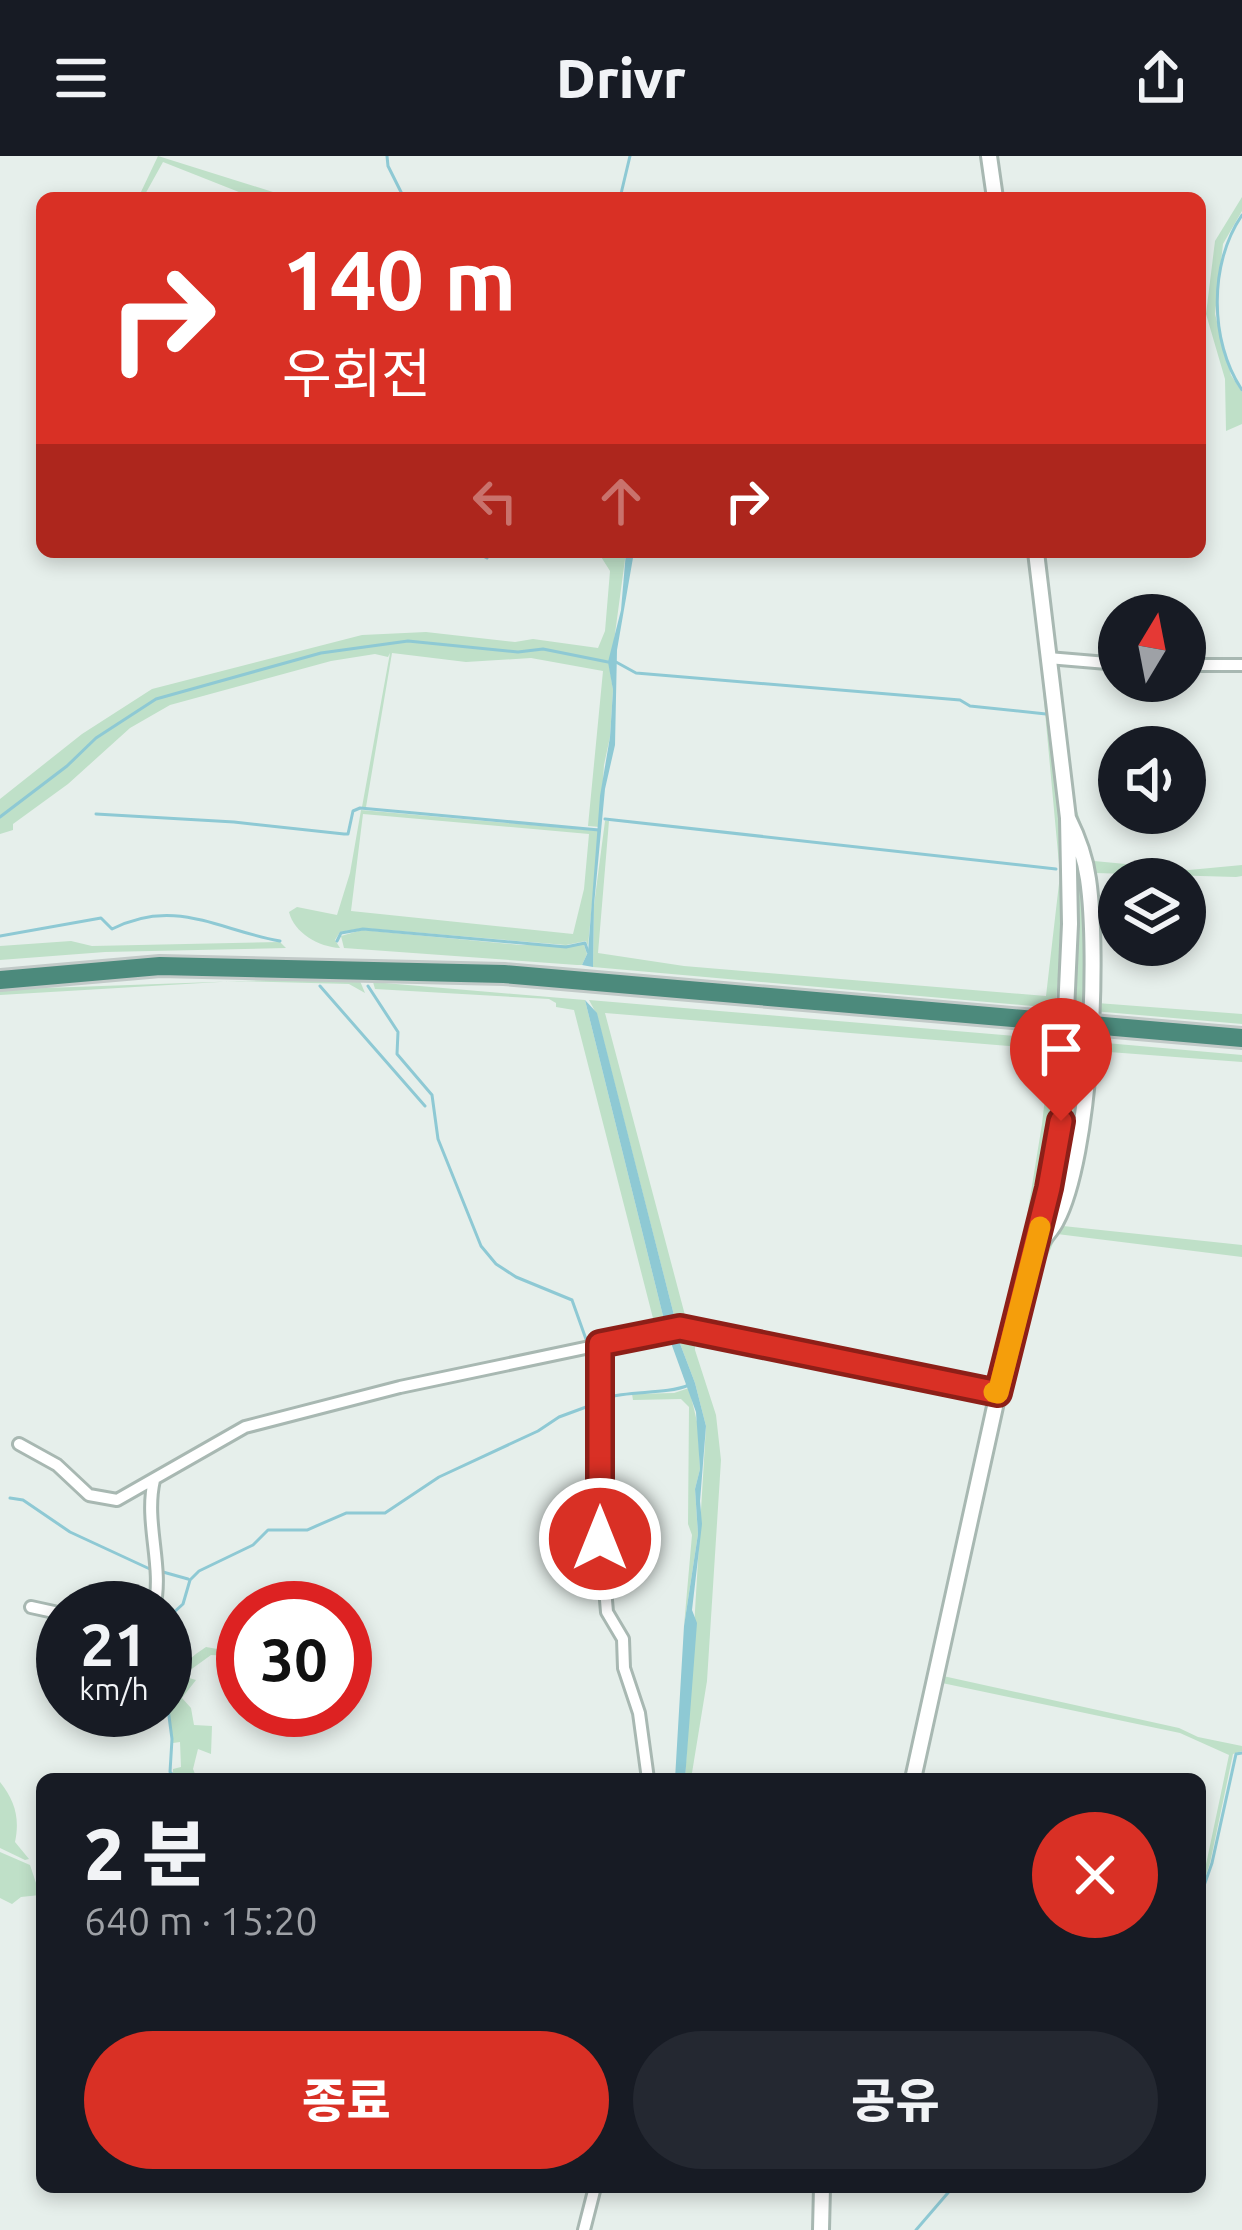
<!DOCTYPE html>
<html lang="ko">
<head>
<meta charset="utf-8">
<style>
	body { margin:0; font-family:Ubuntu,"Noto Sans KR",sans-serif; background:#242831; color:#f1f3f6; height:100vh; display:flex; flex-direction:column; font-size:45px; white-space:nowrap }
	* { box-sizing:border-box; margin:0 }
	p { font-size:39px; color:#9ea1a6 }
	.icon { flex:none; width:66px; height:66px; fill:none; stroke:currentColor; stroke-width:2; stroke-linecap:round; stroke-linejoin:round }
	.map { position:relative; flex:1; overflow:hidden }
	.details { position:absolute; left:36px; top:1617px; width:1170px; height:420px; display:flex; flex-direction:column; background:#171b24; border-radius:18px; box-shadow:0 6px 18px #0003 }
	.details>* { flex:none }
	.banner { position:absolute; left:36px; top:36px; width:1170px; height:366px; border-radius:18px; box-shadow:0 6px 18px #0003; background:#d93025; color:#fff; overflow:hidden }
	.needle { width:78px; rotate:10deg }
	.controls { position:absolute; left:1098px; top:438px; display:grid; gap:24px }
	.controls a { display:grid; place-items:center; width:108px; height:108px; border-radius:50%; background:#171b24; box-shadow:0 6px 18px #0003; font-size:60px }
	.speed { position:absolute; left:36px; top:1425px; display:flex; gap:24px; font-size:60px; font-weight:700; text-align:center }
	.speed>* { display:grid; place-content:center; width:156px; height:156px; border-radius:50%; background:#171b24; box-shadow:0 6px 18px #0003; line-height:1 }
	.speed small { font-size:30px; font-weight:400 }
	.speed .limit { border:18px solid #d22; background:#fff; color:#111 }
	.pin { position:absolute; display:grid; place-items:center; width:102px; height:102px; color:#fff; margin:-123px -51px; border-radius:50% 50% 50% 0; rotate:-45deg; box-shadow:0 0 12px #0007 }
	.pin .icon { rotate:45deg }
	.me { position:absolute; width:132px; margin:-66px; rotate:0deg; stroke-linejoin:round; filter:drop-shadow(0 0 9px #0008) }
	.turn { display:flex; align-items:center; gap:42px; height:252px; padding:0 48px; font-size:54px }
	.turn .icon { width:156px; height:156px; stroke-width:2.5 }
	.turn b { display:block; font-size:84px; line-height:102px }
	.lanes { display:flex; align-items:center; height:114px; padding:0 48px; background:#0003; justify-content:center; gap:60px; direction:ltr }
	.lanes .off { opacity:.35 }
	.round { display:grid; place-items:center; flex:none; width:126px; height:126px; border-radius:63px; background:#242831 }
	.summary { display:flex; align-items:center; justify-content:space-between; height:204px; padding:0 48px }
	h1 { font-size:72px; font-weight:800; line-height:90px }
	.cta { display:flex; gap:24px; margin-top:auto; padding:24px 48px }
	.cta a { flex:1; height:138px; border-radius:72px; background:#d93025; color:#fff; font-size:48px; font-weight:800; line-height:138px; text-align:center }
	.cta a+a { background:#242831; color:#f1f3f6 }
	header { display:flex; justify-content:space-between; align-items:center; height:156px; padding:0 48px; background:#171b24; font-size:54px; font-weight:800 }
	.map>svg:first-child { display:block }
	.green { fill:#bfe0c8; fill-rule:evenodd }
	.water { fill:#8ec9d4 }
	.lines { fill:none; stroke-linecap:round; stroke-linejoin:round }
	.stream { stroke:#8ec9d4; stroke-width:3 }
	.minor-casing { stroke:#a8b8b2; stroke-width:16 }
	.tertiary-casing { stroke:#a8b8b2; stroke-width:20 }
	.trunk-casing { stroke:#c2cac8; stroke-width:24 }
	.minor { stroke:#fff; stroke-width:10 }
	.tertiary { stroke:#fff; stroke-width:14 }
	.trunk { stroke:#4c8a7c; stroke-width:18 }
	.tertiary-bridge-casing { stroke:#a8b8b2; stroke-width:20; stroke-linecap:butt }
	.tertiary-bridge { stroke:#fff; stroke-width:14 }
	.route-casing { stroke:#8d1f18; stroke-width:30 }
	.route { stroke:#d93025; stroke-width:21 }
	.slow { stroke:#f59e0b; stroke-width:21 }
</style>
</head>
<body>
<header><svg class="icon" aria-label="menu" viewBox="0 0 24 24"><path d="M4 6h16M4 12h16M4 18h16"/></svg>Drivr<svg class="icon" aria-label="share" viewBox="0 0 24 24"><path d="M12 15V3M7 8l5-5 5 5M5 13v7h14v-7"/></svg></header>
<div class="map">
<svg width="1242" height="2074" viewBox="0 0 1242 2074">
	<rect width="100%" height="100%" fill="#e6efeb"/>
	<path class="green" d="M158,0L292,42L249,40L163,6L143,42H134L140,38Z
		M1242,41V55L1223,88L1215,158L1231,219L1242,236V268L1226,275L1225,223L1206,158L1215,85Z
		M598,396H626L612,500L609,505L583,501L609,507L613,534L610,581L604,609L600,671L588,670L603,515L531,502L466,506L392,497L366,651H362L390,497L388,501L375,498L331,505L170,549L130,572L68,628L13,668V674L0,678V643L82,578L152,533L362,479L426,476L515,486L533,483L598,492L605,475L610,415Z
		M1036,458H1040L1064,660L1066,751L1055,852L593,811L594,749L605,665H609L598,797L684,810L1046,840L1060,719Z
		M1067,626L1094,705L1189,714L1242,709V720L1236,721L1095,717L1097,847L1242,858V868L1093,855V747Z
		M361,654L599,675L588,790L586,785L566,789L363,772L340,776L335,784L340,792C319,791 294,777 289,756L297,751L337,759L350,717ZM363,658L589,678L584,733L573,778L351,755Z
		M1075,692L1086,722L1087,853L1068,851Z
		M362,774L521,789H584L587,798L582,809H577L344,792L341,780Z
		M71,785L92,790L280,786L286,792L105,796L0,804V790Z
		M294,823L360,825L365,837L349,828L236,825L0,839V835L18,833Z
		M373,826L585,844L666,1172L656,1174L574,854L556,851V847L549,843L375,833Z
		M589,844L1087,886L1065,1029L1043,1078L1050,1008L993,1232L1017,1122L1042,968L1046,933L1034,892L605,857L686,1163L704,1173L677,1171L597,859Z
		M1106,887L1242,899V906L1109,896L1106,901L1100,902L1063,1070L1242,1089V1101L1057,1078L1025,1152L943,1520L1179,1572L1198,1581L1242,1590V1595L1233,1598L1210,1707L1200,1737L1229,1599L1180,1577L942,1527L920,1623H916L1027,1131L1059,1068L1096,899Z
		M676,1177H695V1194L716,1259L721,1304L707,1525L691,1623H685L706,1270L695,1227Z
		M689,1232L698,1270L700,1313L695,1333L698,1378L684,1470L692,1379L688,1368L689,1251L681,1243L633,1244L632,1238L674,1237Z
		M206,1491L234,1496L231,1500L211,1499L182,1520L196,1524L182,1542L191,1552L194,1569L212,1570L211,1598L198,1593L193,1613L197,1623H180L173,1618V1613L181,1611L180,1586L173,1587C166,1544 165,1517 206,1491Z
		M0,1626C15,1645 20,1662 15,1686L29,1703L25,1704L0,1692Z
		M0,1696L30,1709L40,1739L21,1741L12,1748L0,1742Z"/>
	<path class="water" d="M626,396H634L617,494L615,589L605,633L594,749L593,811L582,809L588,796L600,640L610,581L613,534L608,506L621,454Z
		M585,844L597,857L677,1171L666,1172Z
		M676,1177L695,1227L706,1270L700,1345L702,1368L692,1454L697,1467L685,1623H675L684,1470L698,1378L695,1333L700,1313L696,1256L670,1184L669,1179Z"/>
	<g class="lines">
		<path class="stream" d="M387,0L388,10L404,42
			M620,42L630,0
			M1242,59C1209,107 1209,185 1242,234
			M475,396L487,402
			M616,506L636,517L960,544L970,550L1046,558
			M96,658L234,666L344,678H348L353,655L360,652L599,674
			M0,661L67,610L96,582L156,543L321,497L408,485L518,496L543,493L608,506
			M605,663L1056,713
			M0,780L101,762L112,773C175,741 218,774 280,785
			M337,785L341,777L363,773L566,791L585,787L588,796
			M320,830L425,950
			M368,830L398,876L397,898L432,939L438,983L481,1090L496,1108L516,1121L572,1144L587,1186
			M605,1242C632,1234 665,1239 689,1229
			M10,1342L23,1344L70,1376L152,1414
			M163,1416L188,1423
			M165,1472L171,1459L183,1448L190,1424L199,1415L253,1389L268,1374H307L346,1357H385L439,1321L538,1275L559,1261L597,1247
			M165,1476V1481
			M165,1530L172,1583L170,1616L177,1623
			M1200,1741L1212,1707L1236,1598L1242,1597
			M916,2074L953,2031"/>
		<defs>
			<path id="minor" d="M1048,502L1119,508
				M1185,509H1242
				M600,1188L598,1349L607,1456L623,1483L624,1512L639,1557L648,1623
				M19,1288L57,1309L89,1339L117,1344L245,1271L400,1231L680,1172L998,1237
				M31,1451L63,1458
				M154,1452C164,1410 144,1367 154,1324
				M584,2074L595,2031"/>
			<path id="tertiary" d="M989,0L995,42
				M1036,396L1068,662L1070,768
				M1040,1088C1045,1080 1052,1073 1056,1065C1091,1000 1099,798 1088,723C1085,701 1078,682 1068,662
				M913,1623L998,1237L1049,1032L1061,965
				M821,2074L822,2031"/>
			<path id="trunk" d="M0,824L160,810L504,818L1242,882"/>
		</defs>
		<use href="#minor" class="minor-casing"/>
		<use href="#tertiary" class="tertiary-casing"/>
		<use href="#trunk" class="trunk-casing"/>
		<use href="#minor" class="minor"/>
		<use href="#tertiary" class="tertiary"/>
		<use href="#trunk" class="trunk"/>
		<defs>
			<path id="tertiary-bridge" d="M1061,965L1070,768"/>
		</defs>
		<use href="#tertiary-bridge" class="tertiary-bridge-casing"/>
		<use href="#tertiary-bridge" class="tertiary-bridge"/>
	</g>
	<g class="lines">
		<defs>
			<path id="route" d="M600,1383V1188L680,1172L998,1237L1049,1032L1061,965"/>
		</defs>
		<use href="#route" class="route-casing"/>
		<use href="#route" class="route"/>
		<path class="slow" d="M994,1236L998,1237L1040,1071"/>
	</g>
</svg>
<div class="controls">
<a><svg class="needle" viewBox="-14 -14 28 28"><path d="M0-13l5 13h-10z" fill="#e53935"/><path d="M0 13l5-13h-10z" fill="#9ea1a6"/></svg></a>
<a><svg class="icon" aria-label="sound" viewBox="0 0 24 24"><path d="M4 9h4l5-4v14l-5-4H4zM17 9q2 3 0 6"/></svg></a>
<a><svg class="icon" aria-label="layers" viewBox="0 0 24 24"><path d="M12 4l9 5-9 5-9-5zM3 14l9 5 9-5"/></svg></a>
</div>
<div class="speed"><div>21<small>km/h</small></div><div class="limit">30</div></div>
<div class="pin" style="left:1061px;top:965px;background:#d93025"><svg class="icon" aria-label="arrive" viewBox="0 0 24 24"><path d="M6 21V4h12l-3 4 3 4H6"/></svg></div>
<svg class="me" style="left:600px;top:1383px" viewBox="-20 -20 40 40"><circle r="17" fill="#d93025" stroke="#fff" stroke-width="3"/><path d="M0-11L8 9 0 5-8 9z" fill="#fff"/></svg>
<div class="banner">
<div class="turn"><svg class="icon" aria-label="right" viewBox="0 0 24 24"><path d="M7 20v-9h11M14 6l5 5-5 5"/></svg><div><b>140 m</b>우회전</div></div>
<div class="lanes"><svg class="icon off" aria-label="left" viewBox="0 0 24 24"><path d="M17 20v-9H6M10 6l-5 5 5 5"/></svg><svg class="icon off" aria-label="ahead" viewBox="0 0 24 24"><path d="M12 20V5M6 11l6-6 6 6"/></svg><svg class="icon" aria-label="right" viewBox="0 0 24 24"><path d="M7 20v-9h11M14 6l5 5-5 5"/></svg></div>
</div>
<section class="details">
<div class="summary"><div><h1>2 분</h1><p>640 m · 15:20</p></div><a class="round" style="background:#d93025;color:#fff"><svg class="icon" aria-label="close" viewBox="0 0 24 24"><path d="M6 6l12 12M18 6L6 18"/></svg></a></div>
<div class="cta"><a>종료</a><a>공유</a></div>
</section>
</div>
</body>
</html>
